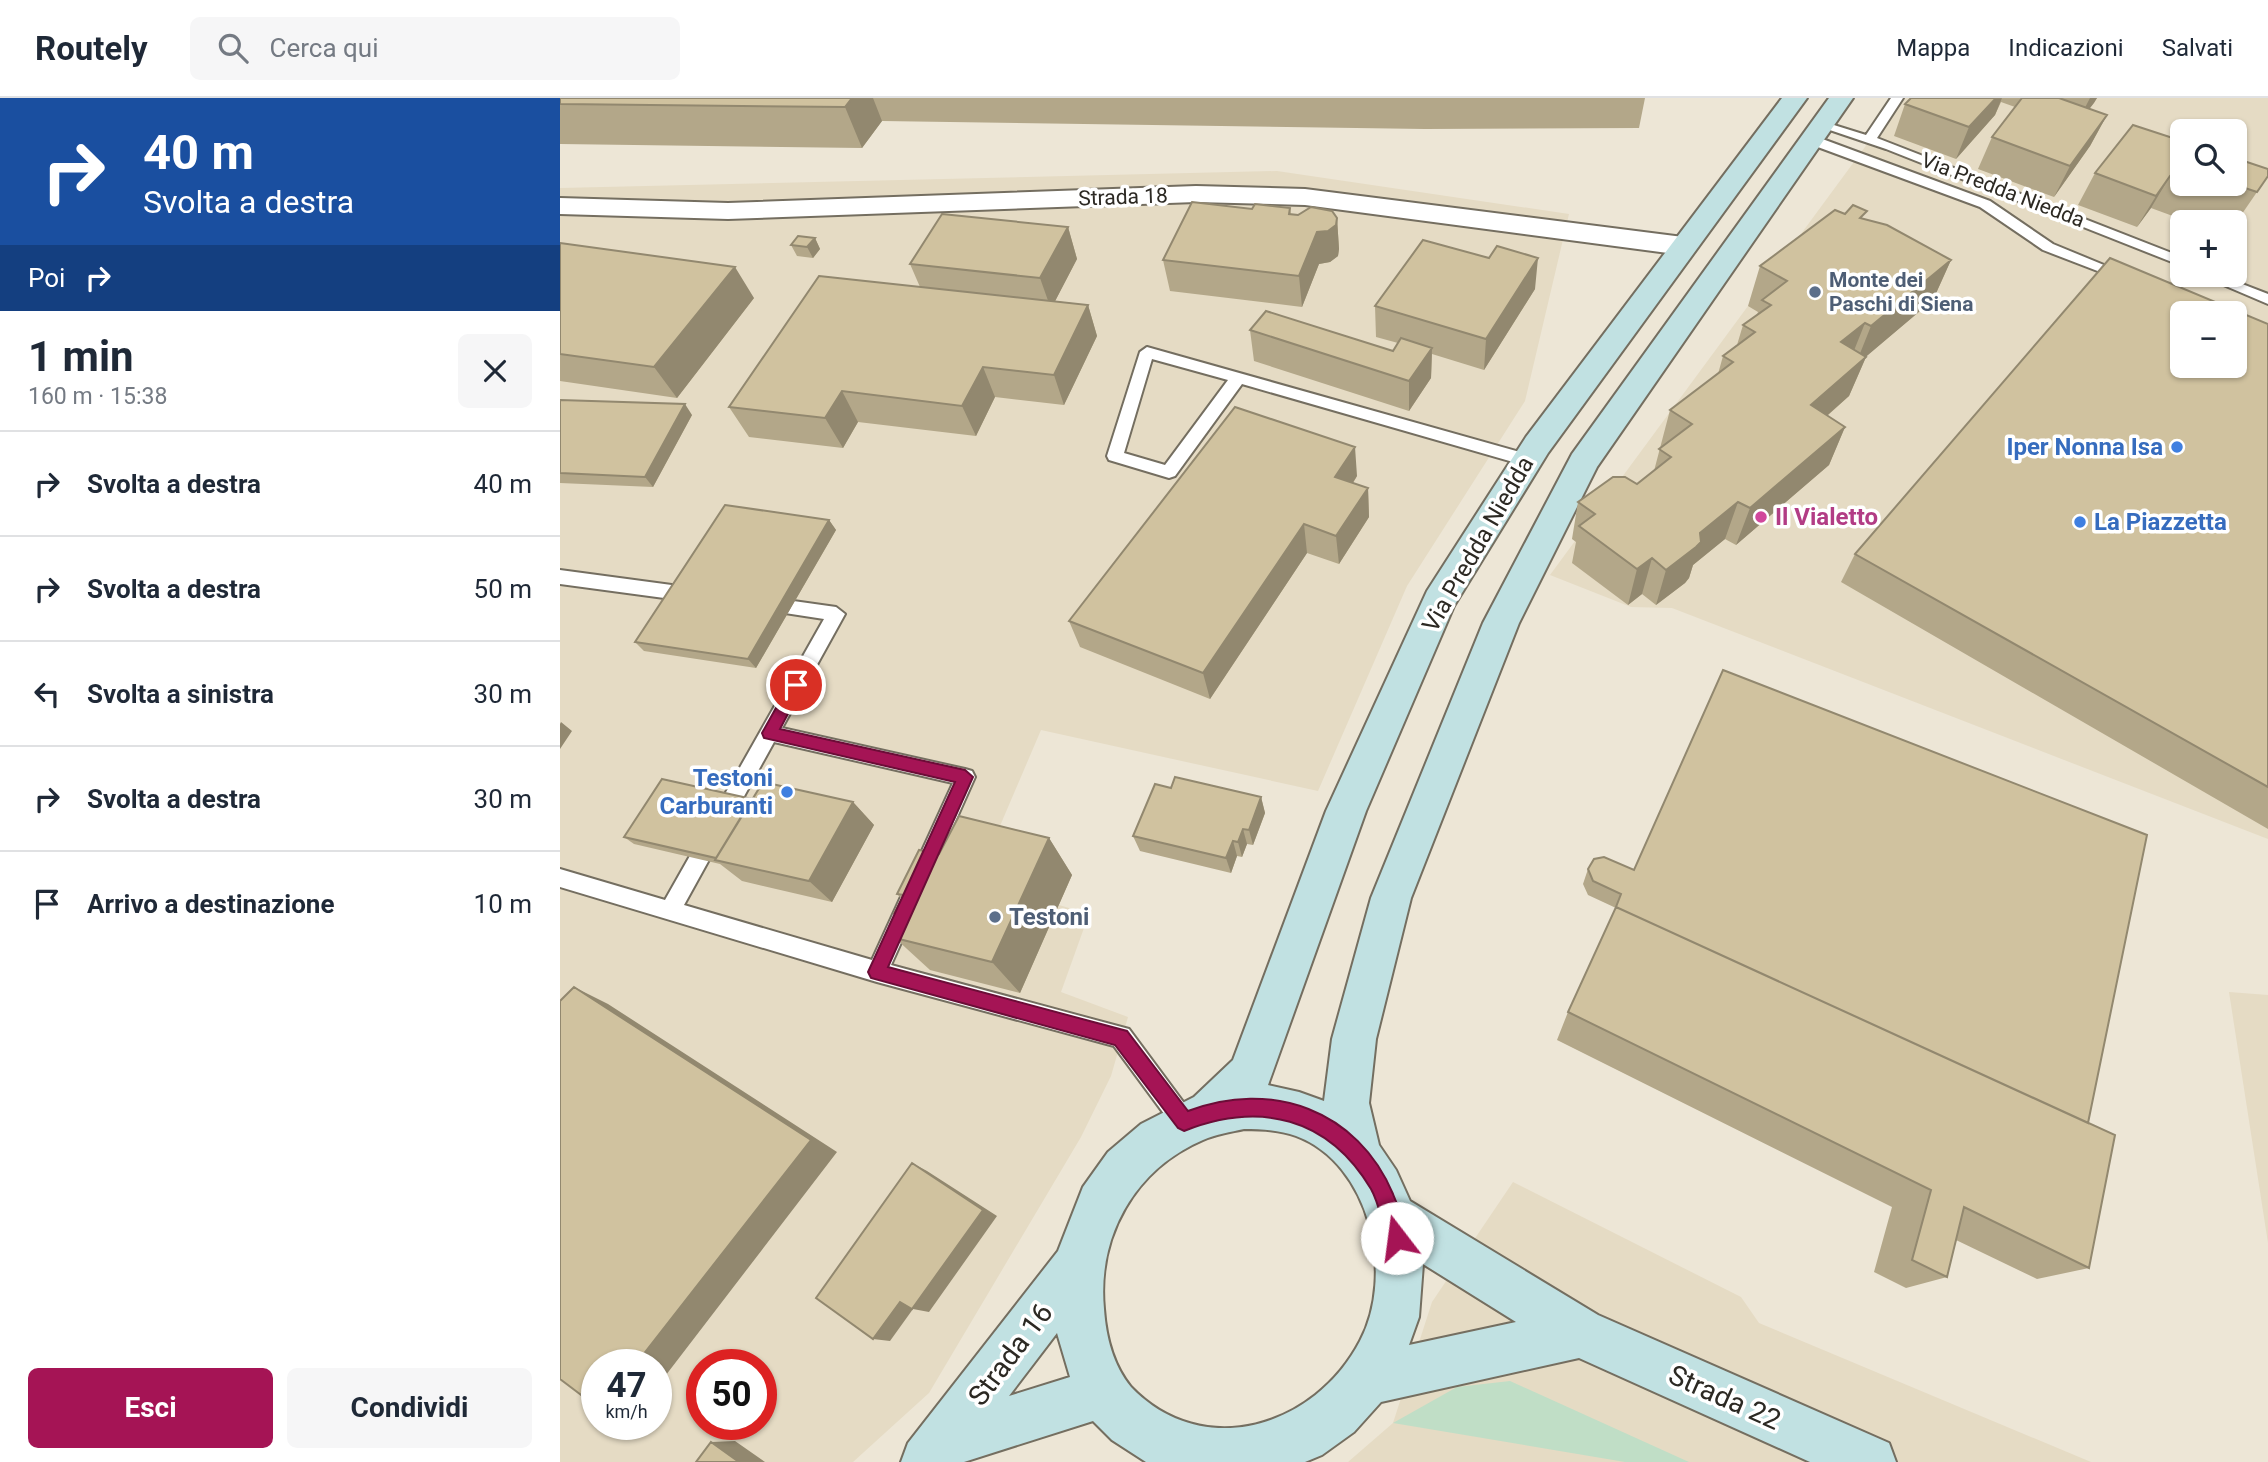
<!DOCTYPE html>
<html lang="it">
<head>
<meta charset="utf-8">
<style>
	body { margin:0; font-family:Roboto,sans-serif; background:#f6f6f7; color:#1f2937; height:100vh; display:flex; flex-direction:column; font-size:26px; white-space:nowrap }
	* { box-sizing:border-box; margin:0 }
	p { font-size:23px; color:#747a83 }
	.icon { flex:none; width:38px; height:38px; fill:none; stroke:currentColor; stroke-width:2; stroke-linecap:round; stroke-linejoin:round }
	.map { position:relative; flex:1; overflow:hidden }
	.details { display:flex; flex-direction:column; background:#fff; width:560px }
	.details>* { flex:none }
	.guide { background:#1a4fa0; color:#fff; overflow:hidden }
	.fabs { position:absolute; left:1610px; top:21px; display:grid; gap:14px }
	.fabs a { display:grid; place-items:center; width:77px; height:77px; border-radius:10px; background:#fff; box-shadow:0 2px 5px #0004; font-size:35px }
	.speed { position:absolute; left:21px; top:1251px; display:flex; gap:14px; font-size:35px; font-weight:700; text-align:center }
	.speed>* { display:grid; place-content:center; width:91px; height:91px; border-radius:50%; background:#fff; box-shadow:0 2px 5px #0004; line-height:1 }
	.speed small { font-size:18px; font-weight:400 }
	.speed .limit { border:10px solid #d22; background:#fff; color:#111 }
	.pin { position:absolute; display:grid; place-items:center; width:60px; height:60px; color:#fff; margin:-30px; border:4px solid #fff; border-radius:50%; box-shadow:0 2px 7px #0007 }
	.me { position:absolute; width:77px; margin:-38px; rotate:345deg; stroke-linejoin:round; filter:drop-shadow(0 0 5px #0008) }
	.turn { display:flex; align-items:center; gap:24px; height:147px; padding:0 28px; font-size:32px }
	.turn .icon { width:91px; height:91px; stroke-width:2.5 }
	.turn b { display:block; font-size:49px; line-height:60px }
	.then { display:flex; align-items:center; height:66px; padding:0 28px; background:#0003; gap:14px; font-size:26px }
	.round { display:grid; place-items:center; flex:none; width:74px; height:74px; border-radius:10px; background:#f6f6f7 }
	.headline { display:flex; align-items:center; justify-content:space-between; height:119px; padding:0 28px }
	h1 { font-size:42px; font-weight:700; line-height:52px }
	.action { display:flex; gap:14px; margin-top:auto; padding:14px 28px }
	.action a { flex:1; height:80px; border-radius:10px; background:#a51455; color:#fff; font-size:28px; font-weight:700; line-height:80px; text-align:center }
	.action a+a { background:#f6f6f7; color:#1f2937 }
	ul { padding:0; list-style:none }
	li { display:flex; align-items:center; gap:21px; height:105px; padding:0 28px; border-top:2px solid #e0e1e3 }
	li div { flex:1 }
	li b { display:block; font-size:26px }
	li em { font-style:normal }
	header { display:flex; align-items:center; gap:42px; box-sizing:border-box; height:98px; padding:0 35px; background:#fff; border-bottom:2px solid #e0e1e3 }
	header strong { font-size:33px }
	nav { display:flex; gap:38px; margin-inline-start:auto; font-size:24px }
	.search { width:490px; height:63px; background:#f6f6f7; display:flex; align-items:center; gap:18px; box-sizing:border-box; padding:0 24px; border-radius:10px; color:#747a83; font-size:26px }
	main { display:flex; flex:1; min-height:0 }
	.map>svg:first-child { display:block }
	.built { fill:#e5dbc4; fill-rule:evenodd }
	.green { fill:#c0dec6 }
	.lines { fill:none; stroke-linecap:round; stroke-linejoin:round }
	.lane-casing { stroke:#746e60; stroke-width:4 }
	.street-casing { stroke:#746e60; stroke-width:4 }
	.secondary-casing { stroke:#746e60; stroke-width:4 }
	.lane { fill:#fff; fill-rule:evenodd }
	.street { fill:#fff; fill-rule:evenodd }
	.secondary { fill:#c1e1e2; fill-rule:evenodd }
	.wall { fill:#b3a789 }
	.shaded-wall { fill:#92886f }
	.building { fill:#d0c29f; stroke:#92886f; stroke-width:2; fill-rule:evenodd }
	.route { fill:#a51455; stroke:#6b0d37; stroke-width:2 }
	.service-dot { fill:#5c6f8a; stroke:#fff; stroke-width:2.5 }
	.shop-dot { fill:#3f7fe0; stroke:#fff; stroke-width:2.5 }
	.hotel-dot { fill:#d1479c; stroke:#fff; stroke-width:2.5 }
	.labels { text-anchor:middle; stroke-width:7; stroke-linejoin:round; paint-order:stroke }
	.far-street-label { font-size:21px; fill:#2c2923; stroke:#fff }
	.far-service-label { font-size:21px; font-weight:bold; fill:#4e5e75; stroke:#fff; text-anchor:start }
	.shop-label { font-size:24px; font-weight:bold; fill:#366cbe; stroke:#fff; text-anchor:end }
	.hotel-label { font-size:24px; font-weight:bold; fill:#b23c85; stroke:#fff; text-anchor:start }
	.street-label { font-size:24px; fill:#2c2923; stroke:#fff }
	.service-label { font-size:24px; font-weight:bold; fill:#4e5e75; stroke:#fff; text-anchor:start }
	.near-street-label { font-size:28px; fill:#2c2923; stroke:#fff }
</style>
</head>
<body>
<header>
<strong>Routely</strong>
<div class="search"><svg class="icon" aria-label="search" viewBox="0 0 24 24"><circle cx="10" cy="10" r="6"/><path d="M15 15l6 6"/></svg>Cerca qui</div>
<nav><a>Mappa</a><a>Indicazioni</a><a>Salvati</a></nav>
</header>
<main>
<section class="details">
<div class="guide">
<div class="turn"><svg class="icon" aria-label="right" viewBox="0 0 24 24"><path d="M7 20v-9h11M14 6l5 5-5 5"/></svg><div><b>40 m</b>Svolta a destra</div></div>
<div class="then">Poi<svg class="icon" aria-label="right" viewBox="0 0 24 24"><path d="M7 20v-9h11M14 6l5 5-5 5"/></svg></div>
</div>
<div class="headline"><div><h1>1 min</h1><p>160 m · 15:38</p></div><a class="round"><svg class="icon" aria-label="close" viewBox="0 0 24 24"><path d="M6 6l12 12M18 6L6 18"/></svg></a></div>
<ul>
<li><svg class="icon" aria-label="right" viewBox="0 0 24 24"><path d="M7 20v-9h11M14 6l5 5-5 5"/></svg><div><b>Svolta a destra</b></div><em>40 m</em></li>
<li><svg class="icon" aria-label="right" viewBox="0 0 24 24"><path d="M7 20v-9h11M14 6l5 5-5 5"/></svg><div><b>Svolta a destra</b></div><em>50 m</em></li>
<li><svg class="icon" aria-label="left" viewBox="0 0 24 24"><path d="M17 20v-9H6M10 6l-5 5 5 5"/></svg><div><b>Svolta a sinistra</b></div><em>30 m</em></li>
<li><svg class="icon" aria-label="right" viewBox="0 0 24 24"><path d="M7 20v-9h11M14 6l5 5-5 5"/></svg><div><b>Svolta a destra</b></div><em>30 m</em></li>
<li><svg class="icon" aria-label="arrive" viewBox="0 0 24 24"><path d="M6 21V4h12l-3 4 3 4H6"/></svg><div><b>Arrivo a destinazione</b></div><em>10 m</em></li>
</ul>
<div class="action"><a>Esci</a><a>Condividi</a></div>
</section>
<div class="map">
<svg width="1708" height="1364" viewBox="0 0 1708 1364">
	<rect width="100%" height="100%" fill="#ede6d6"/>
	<path class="built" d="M1341,0H1708V741L1112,510L1071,509L990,477ZM1622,33H1675V86H1622ZM1622,124H1675V177H1622ZM1622,215H1675V268H1622Z
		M717,73L1009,116L965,303L847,488L758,693L481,632L428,756L512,777L499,807L529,816L501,894L568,919L551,978L521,1039L369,1295L293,1364H0V90ZM37,1267H96V1326H37ZM142,1267H201V1326H142Z
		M1669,894L1708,897V1145Z
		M953,1084L1181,1199L1199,1225L1531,1364H788L833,1325L872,1204Z"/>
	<path class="green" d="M950,1283L1129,1364H1065L833,1325L897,1289Z"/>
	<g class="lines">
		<defs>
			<path id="lane" d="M1331,0H1343L1317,40L1622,159V168L1326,51L1255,27L1261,23L1306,37Z
				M1247,39H1257L1430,103L1493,146L1573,179L1566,184L1561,182L1483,152L1420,109L1247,45Z
				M1640,177H1659L1708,196V206Z
				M587,249L967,356L975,362L967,368L682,286L615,378L609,380L549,362L547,358L580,254ZM592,261L668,282L605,367L564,355Z
				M0,472L134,490L143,497L134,504L0,486Z
				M205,499L276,509L285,516L222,630L405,671L412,673L415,679L331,867L569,931L632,1016L635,1024L632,1032L624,1035L616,1032L554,948L317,884L0,789V771L105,802L264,521L199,511L196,506ZM214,644L393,685L312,862L124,807Z"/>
			<path id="street" d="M636,88L745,91L1123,139L1133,142L1137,148L1133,154L1123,157L745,107L636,104L168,121L0,116V100L168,105Z"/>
			<path id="secondary" d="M1222,0H1247L988,355L894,508L806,713L708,987L739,994L764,1003L772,941L811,800L923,525L1012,356L1269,0H1293L1037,369L959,525L851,800L816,941L809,1005L819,1047L836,1072L850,1103L1038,1217L1329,1345L1336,1364H1250L1019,1260L821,1304L794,1334L762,1357L745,1364H586L552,1342L533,1323L404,1364H341L348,1345L498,1153L523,1089L548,1054L581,1026L634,999L673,962L766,713L867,493L966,339ZM684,1031C701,1031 720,1032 736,1038C811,1066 835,1177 800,1243C755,1329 643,1364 571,1289C553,1267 546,1239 544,1211C537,1138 575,1071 643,1042C656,1036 671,1034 684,1031ZM863,1166L956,1224L849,1247L859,1219ZM497,1235L510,1279L449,1298Z"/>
		</defs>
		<use href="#lane" class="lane-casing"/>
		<use href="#street" class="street-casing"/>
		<use href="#secondary" class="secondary-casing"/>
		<use href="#lane" class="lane"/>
		<use href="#street" class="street"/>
		<use href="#secondary" class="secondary"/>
	</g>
	<path class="wall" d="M0,0H1085L1079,30L865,31L322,23L302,50L0,46Z
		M1351,0H1537L1529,11L1547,17L1530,48L1494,99L1418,71L1432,39L1455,9L1441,4L1435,17L1396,61L1334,38L1345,6Z
		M1622,43V86H1675L1708,78L1675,126V124H1671L1655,119L1653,122L1636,120L1633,124H1629L1591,110L1577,129L1518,107L1535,75Z
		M730,110L731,116L777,120L779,151L778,158L770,164L759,166L742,209L610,193L603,162L692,111Z
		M1285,116L1304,121L1391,162L1373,202L1305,259H1306L1289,298L1267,318L1285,329L1269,367L1176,447L1165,441L1133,467L1129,480L1125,485L1096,507L1082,496L1068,507L1012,465L1016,444L1012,441L1018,404L1077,386L1094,373L1110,312L1158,276L1163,258L1177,247L1183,227L1197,217L1198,214L1188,208L1200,168Z
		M508,129L517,161L495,203L528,207L537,238L504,307L435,299L416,338L298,324L283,350L189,339L169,309L360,189L350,166Z
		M255,140L260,151L253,160L237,158L231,147Z
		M0,145L194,200L117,300L0,283Z
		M975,191L924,272L872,256L871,280L849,313L694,263L690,232L833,253L838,245L816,239L815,208Z
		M1708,226V731L1281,484L1295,456Z
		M0,302L132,317L93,389L0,385Z
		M797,378L793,385L808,390L809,419L779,466L747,455L650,601L520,549L509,523Z
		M269,422L276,432L196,570L84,553L75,544Z
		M611,690L701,699L705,715L693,747L687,746L682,759L677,758L671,775L580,753L573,738Z
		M293,704L314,727L272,804L182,783L160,766L74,746L64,739Z
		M489,740L512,777L460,895L370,872L335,840L343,823L334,815L342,801L337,796L379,756Z
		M1028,771L1528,1025L1529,1170L1477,1181L1396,1142L1387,1179L1346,1190L1314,1174L1332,1109L997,942L1008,914L1056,810L1028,797L1023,786Z"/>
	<path class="shaded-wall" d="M292,0H313L322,23L302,50L285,9Z
		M1436,0H1442L1435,17L1396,61L1409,29Z
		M1530,0H1537L1534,5L1515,29Z
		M1547,17L1530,48L1494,99L1510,68Z
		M1610,78L1591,110L1577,129L1596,98Z
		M777,120L779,151L778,158L770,164L759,166L742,209L739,178L757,134Z
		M508,129L517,161L491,211L480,180Z
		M255,140L260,151L253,160L247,149Z
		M978,160L975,191L924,272L926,241Z
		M1391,162L1373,202L1295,268L1311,228Z
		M175,169L194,200L117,300L94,269Z
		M528,207L537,238L504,307L494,277Z
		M1305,225L1289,265L1281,244Z
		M872,250L871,280L849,313V283Z
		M1306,259L1289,298L1236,345L1251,307Z
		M423,269L435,299L416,338L402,308Z
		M282,293L298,324L283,350L265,320Z
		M125,306L132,317L93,389L85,379Z
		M1285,329L1269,367L1176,447L1190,410Z
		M795,349L797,378L778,408L775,379Z
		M808,390L809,419L779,466L776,438Z
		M1178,404L1165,441L1133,467L1129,480L1125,485L1096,507L1106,472L1140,435Z
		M269,422L276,432L196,570L188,561Z
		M744,426L747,455L650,601L643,575Z
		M1092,460L1082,496L1068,507L1077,471Z
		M1,624L12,633L0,651V626Z
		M701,699L705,715L693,747L689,732Z
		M293,704L314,727L272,804L249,783Z
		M683,731L687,746L682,759L678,744Z
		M489,740L512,777L460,895L432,864Z
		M673,743L677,758L671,775L666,760Z
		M14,889L48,906L277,1054L96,1290V1267H75Z
		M352,1065L367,1073L437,1118L369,1214L353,1211L330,1243L313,1241Z
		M175,1343L205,1364H179L151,1344Z"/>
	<path class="building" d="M0,0H292L285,9L0,6Z
		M1351,0H1436L1409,29L1345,6Z
		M1462,0H1499L1547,17L1510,68L1432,39Z
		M1573,27L1622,43V83L1610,78L1596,98L1535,75Z
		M1675,60L1708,71V78L1697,94L1676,87L1674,91L1657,88L1653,94L1630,86H1675Z
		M632,104L692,111L695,106L730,110L729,116L738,117L751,109L772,113L777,120L776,127L768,133L757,134L739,178L603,162Z
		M1293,107L1307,113L1300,120L1327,127L1391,162L1311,228L1305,225L1281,244L1306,259L1251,307L1285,329L1190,410L1178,404L1140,435L1141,444L1136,449L1106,472L1092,460L1077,471L1019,428L1035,416L1018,404L1053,379H1065L1077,386L1111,359L1099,351L1132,326L1110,312L1173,264L1163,258L1195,234L1183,227L1211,207L1202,202L1227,183L1200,168L1275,112L1285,116Z
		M382,116L508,129L480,180L350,166Z
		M238,138L255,140L247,149L231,147Z
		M863,142L929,160L937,148L978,160L926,241L815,208Z
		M0,145L175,169L94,269L0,256Z
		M1550,160L1708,226V689L1295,456ZM1622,215H1675V268H1622Z
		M259,178L528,207L494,277L423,269L402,308L282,293L265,320L169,309Z
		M706,213L833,253L841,240L872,250L849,283L690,232Z
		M0,302L125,306L85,379L0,375Z
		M675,309L795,349L775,379L808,390L776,438L744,426L643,575L509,523Z
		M165,407L269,422L188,561L75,544Z
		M1163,572L1587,737L1528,1025L1056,809L1061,796L1033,783L1028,771L1034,761L1044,759L1074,772Z
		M615,679L701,699L689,732L683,731L678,744L673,743L666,760L573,738L595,686L611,690Z
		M102,681L192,701L156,760L64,739Z
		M203,684L293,704L249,783L155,762Z
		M399,718L489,740L432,864L335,840L346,818L334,815L344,797L337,796L359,752L379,756Z
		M1056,809L1555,1037L1529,1170L1404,1109L1387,1179L1352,1162L1371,1092L1008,914Z
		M14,889L251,1042L75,1267H37V1309L0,1281V903Z
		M352,1065L423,1112L352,1211L340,1204L313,1241L256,1200Z
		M151,1344L179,1364H136Z"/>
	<path class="route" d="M236,581L243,587L220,631L405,672L413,679L328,869L567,933L628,1013C711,981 798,1012 833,1096C839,1112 850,1131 844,1147L837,1150L830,1147C822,1129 821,1109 811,1091C768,1019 700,1003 624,1033L618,1030L555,947L311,880L308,874L395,684L204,640L202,635L231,583Z"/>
	<g class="service-dot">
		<circle cx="1255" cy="194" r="7"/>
		<circle cx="435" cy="819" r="7"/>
	</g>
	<g class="shop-dot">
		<circle cx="1617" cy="349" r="7"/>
		<circle cx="1520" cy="424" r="7"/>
		<circle cx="227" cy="694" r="7"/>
	</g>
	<circle class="hotel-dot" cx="1201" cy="419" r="7"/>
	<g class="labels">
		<g class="far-street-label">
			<text transform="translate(1443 92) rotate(21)" y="7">Via Predda Niedda</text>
			<text transform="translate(563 99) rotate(-2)" y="7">Strada 18</text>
		</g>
		<g class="far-service-label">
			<text x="1269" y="189">Monte dei<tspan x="1269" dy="24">Paschi di Siena</tspan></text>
		</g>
		<g class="shop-label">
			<text x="1603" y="357">Iper Nonna Isa</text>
			<text x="1534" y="432" text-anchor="start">La Piazzetta</text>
			<text x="213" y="688">Testoni<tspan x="213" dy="28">Carburanti</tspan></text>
		</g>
		<g class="hotel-label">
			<text x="1215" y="427">Il Vialetto</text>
		</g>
		<g class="street-label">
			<text transform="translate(918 446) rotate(-60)" y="8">Via Predda Niedda</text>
		</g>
		<g class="service-label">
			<text x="449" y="827">Testoni</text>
		</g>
		<g class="near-street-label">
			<text transform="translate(450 1256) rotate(-53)" y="10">Strada 16</text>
			<text transform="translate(1165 1299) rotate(24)" y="10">Strada 22</text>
		</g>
	</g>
</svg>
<div class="fabs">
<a><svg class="icon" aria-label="search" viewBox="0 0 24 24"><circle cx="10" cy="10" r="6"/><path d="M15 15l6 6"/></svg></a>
<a>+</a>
<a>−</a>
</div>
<div class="speed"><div>47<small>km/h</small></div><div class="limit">50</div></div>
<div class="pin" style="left:236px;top:587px;background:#d93025"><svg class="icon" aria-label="arrive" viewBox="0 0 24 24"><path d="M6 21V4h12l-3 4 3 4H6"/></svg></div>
<svg class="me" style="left:837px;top:1140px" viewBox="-20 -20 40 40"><circle r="19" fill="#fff"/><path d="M0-13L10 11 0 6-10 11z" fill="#a51455"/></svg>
</div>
</main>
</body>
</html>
